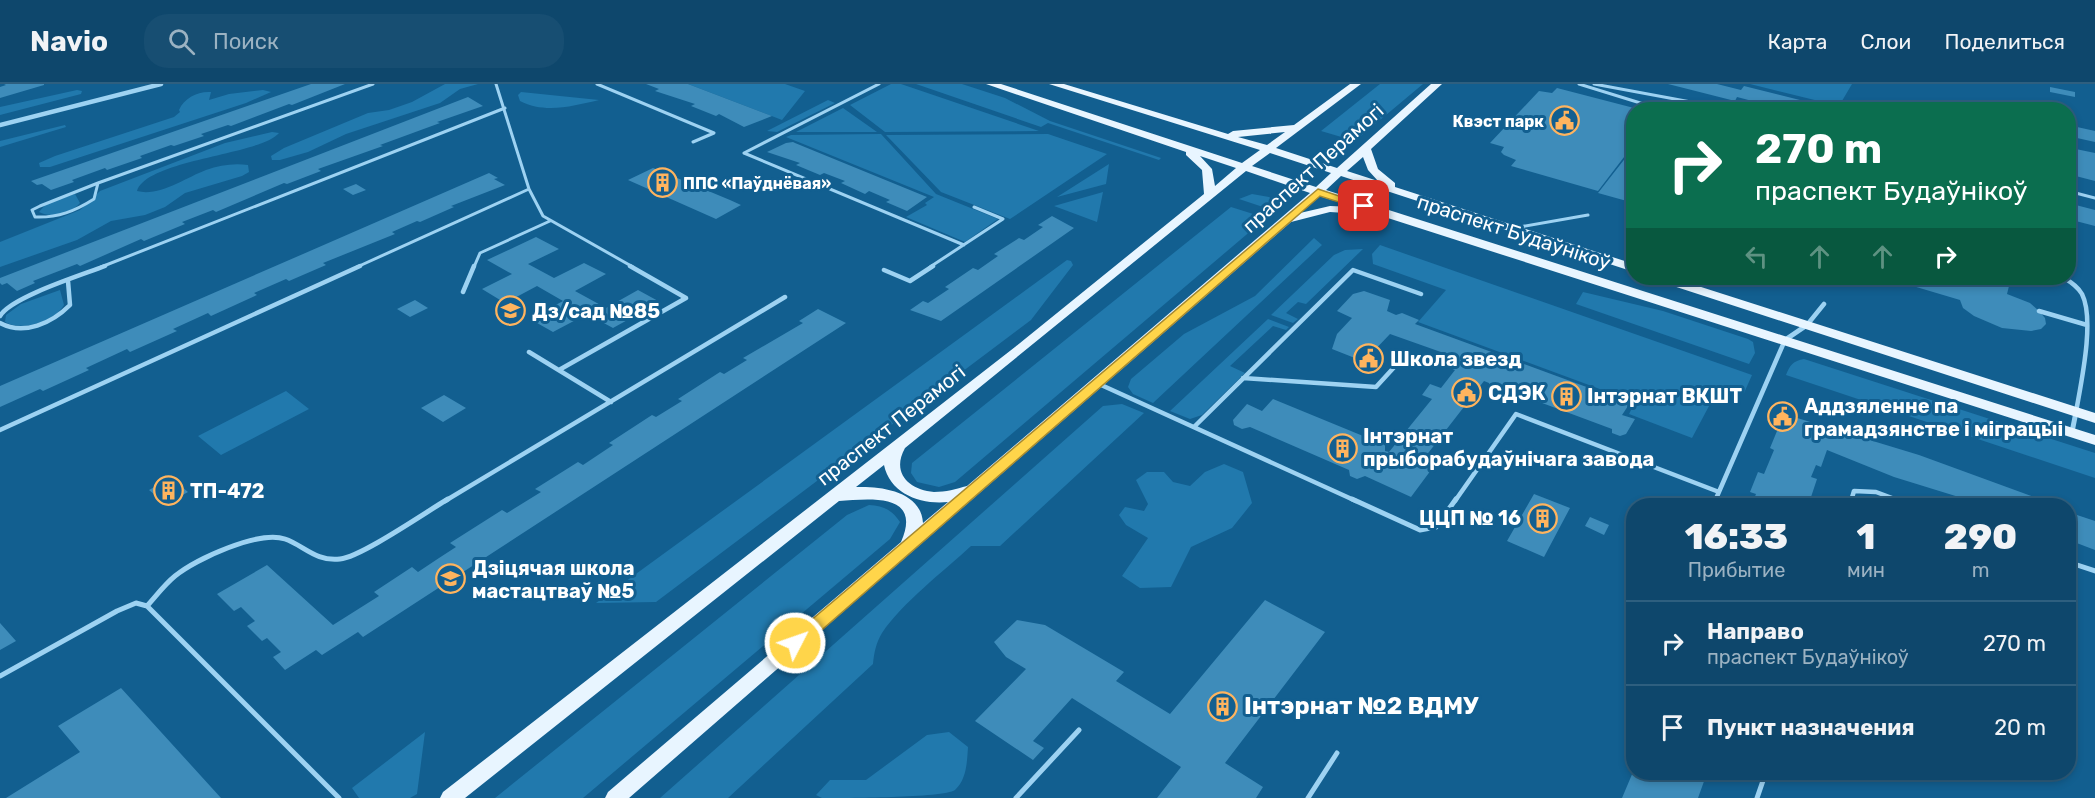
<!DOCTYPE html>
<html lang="ru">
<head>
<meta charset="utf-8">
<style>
	body { margin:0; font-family:Rubik,sans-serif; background:#174e72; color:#f1f3f6; height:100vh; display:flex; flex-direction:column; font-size:22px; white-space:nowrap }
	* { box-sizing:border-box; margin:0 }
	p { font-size:20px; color:#9bb2c2 }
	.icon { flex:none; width:33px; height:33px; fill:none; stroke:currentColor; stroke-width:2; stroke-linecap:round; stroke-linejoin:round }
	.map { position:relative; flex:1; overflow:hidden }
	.side { position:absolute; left:1626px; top:414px; width:450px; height:282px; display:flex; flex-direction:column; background:#0e476c; border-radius:24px; box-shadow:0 3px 9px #0003,0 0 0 2px #2e5f7f }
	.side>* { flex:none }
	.top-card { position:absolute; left:1626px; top:18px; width:450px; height:183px; border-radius:24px; box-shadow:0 3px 9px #0003,0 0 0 2px #2e5f7f; background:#0b6e4f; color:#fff; overflow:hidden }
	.pin { position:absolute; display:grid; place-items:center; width:51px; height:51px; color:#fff; margin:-26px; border-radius:12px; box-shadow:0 3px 9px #0006 }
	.me { position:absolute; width:66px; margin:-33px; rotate:49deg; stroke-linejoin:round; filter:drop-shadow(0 0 4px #0008) }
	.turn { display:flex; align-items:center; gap:21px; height:126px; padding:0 30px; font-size:27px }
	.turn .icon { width:78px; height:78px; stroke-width:2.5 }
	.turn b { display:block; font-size:42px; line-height:51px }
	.lanes { display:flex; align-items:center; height:57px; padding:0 30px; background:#0003; justify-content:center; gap:30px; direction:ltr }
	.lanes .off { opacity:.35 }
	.eta { display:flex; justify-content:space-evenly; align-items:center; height:102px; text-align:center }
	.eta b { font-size:36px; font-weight:800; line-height:42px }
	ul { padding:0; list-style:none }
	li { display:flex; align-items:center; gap:18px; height:84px; padding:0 30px; border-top:2px solid #2e5f7f }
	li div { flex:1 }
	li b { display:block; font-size:22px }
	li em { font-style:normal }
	header { display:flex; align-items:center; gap:36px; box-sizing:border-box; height:84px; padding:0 30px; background:#0e476c; border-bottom:2px solid #2e5f7f }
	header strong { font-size:28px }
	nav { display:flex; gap:33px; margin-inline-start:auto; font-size:21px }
	.search { width:420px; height:54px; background:#174e72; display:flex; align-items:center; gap:15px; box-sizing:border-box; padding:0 21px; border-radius:24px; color:#9bb2c2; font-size:22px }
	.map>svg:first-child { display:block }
	.green { fill:#2179ad }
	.building { fill:#3e8cba }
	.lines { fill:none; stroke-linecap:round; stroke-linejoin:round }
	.service-far2 { stroke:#9dd2f2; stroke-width:3 }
	.service-far1 { stroke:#9dd2f2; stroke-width:4.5 }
	.service { stroke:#9dd2f2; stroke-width:5 }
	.minor-far1 { stroke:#9dd2f2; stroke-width:4.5 }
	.minor { stroke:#9dd2f2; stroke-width:5 }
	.primary { fill:#e8f5ff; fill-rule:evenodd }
	.route { fill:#ffd54a; stroke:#a68a30; stroke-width:1.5 }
	.labels { text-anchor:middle; stroke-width:6; stroke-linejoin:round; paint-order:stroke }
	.far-poi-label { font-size:16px; font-weight:bold; fill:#fff; stroke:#125f90; text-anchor:end }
	.street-label { font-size:20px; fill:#fff; stroke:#125f90 }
	.poi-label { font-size:20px; font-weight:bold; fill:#fff; stroke:#125f90; text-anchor:start }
	.near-poi-label { font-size:24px; font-weight:bold; fill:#fff; stroke:#125f90; text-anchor:start }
</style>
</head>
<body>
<header>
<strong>Navio</strong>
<div class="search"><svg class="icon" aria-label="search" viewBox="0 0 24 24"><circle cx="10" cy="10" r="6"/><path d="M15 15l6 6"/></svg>Поиск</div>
<nav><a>Карта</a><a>Слои</a><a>Поделиться</a></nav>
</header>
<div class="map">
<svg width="2095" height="714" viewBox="0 0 2095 714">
	<rect width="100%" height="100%" fill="#125f90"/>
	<path class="green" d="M445,0H478L460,5L440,19L346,50L308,68L280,76H272L271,72L284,64L368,29L389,26L412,18Z
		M688,0H785L805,7L782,36Z
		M891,0H901L1039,47L885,48L850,21Z
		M916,0H962L1005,14L1050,37L1161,74L1159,76L1048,39L1041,43Z
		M1380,0H1423L1355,57L1321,47Z
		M1750,0H1852L1839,22Z
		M77,6L82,7L81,10L0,31V23Z
		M263,6L271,8L246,19L50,83H40L39,79L55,72L174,33L180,28L179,26C184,14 198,7 211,8L209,16L229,10Z
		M521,8L599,16C573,22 545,30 520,17L518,11Z
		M828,16L835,19L777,48L767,47Z
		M843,24L877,48H796Z
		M65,41L66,43L0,63V57Z
		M272,48L279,49C261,71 147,75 137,107C159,113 185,94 206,86C220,81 234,79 248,81L249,88L242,92L185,109L165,123L145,131L111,137L77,156L0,183V158L80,126L100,107L225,59Z
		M881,50L936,110L998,135L965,158L906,133L927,121L925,119L934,113L786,53L791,51Z
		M1048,50L1107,70L1010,135L941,108L886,51Z
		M1109,80L1106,100L1057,113Z
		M1103,108L1097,138L1054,122Z
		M75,110L80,119C72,129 51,135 39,128L46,120Z
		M1252,110L1269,113L1277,119V125L1275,127L1239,115Z
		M1231,123L1266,134L955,398L939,403L917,398L911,389L912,379Z
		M1314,154L1322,161L1153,319L1133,310L1128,303L1131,295L1184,250L1255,212Z
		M1380,161L1752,291L1744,309L1731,311L1717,307L1692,354L1629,330L1635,318L1418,238L1446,206L1373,180L1372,170Z
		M1363,165L1306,220L1298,218L1286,229L1298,235L1293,239L1271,231L1334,171L1345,166Z
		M1067,176L1071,177L1073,181L1031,236L656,518L596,519Z
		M60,206L64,221C55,237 22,248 5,238L6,231L21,220Z
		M1583,208L1663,227L1748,255L1753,258L1755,269L1749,280L1576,220Z
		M1268,235L1289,243L1286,246L1273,242L1230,282L1245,289L1202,331L1190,335L1170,327Z
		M1804,275L2095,369V394L1786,291C1790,281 1793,277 1804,275Z
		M286,307L309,325L221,371L198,352Z
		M1122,320L1144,329L1000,462H971C944,487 902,519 882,549C876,559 874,569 873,580L728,714H660L1103,322Z
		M1224,380L1243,388L1252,419L1232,444L1191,463L1171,503L1140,504L1122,492L1148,454L1126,441L1119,431L1125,423L1144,427L1148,420L1136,396L1147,388H1164L1173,398L1190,402L1205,388Z
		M869,421C884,422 892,426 900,438L890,455L583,714H495L847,431Z
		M425,648L417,710L410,714H359L352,704Z
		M949,648L968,663C967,677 967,695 955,706C943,714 843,714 822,714L816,711L830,696H866L927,651Z"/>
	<path class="building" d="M4,0H44V1L0,14V3L6,1Z
		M311,0H345L292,21L289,20L231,42L228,41L201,50L204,52L174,62L171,61L140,72L142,74L107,86L105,84L72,96L74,98L51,106L42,100L37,101L31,97Z
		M646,0H688L772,32L744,43L719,30L716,32L691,22L695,20L655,7L659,5Z
		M1668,0H1717L1741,6L1744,2L1824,22L1822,26H1787L1737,13L1735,17Z
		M2050,3L2075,8V13L2050,8Z
		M1557,4L1634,24V60L1598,107L1511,82L1516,76L1504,71L1501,68L1504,63L1490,59L1539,7L1552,9Z
		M468,13L483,22L437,38L440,39L380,61L383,62L318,85L321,87L287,100L284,99L216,128L213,126L182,138L185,140L144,157L141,155L80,182L77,180L33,197L35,199L17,207L7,199L2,201L0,199V194Z
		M2068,41L2095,47V58L2068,52Z
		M793,58L795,59L927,113L907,127L886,118L890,116L869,107L865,110L841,99L845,97L824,89L820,91L796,81L800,79L767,68L786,59Z
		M1634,63V119L1598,109Z
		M2071,64L2095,69V97L2068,90Z
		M653,84L730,116L741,121L716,135L628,96Z
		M489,89L498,94L494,95L505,101L451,122L454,123L420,138L417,137L392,148L395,150L323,179L326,181L289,197L286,195L254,209L257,211L211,232L208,229L173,245L177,247L130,268L127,265L86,284L89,286L43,307L40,305L0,323V302Z
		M356,100L366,106L353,111L343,105Z
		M2068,119L2095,126V142L2068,135Z
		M1052,132L1074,144L941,237L910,226L923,217L928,219L949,205L945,203L973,184L978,186L998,172L994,170L1019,154L1024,156L1043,143L1038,141Z
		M536,153L559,165L528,180L554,194L584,179L606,190L575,207L606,224L638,206L660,218L613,244L587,230L553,248L530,235L563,217L537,202L505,219L482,205L512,190L487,176Z
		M1886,194H2011L2007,210L2030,219L2039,227L2045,234L2046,240L2041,245L2031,247L2002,244L1974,232L1963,224L1960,216Z
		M1364,207L1390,216L1387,227L1396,231L1402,229L1419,236L1415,240L1497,270L1498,274L1508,277L1513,276L1630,319L1622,331L1635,335L1626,350L1620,352L1612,349V345L1502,304L1489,302V299L1484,297L1422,377L1434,382L1411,413L1365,392L1357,395L1350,392L1349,386L1250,343L1242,345L1234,341L1233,336L1247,320L1262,327L1273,315L1385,361V367L1389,368L1432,315L1422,311L1430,300L1441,304L1455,286L1447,283L1455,273L1390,250L1369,272L1375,274L1370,280L1332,265L1337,250L1352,234L1337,227L1353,210Z
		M415,216L428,224L410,233L397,225Z
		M818,225L846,239L363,553L358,548L322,571L316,566L285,586L273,573L281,568L267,554L262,557L247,542L255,537L241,523L234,527L217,510L267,481L333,541L379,512L374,508L412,483L418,488L439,474L456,463L450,459L502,426L507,429L541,408L535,405L578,378L583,381L613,361L609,359L652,331L656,333L682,317L678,315L720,288L724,290L747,276L743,274L803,239L799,237Z
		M444,311L466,324L443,338L421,324Z
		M1784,330L1919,371L2045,417V422H1973L1962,417V414L1894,393L1827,366L1821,383L1816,381L1811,393L1817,395L1808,422H1751L1756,410L1750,408L1758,388L1764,390L1774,366L1770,364Z
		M171,394L188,408L166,420L149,406Z
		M1534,410L1570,424L1544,473L1507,457Z
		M2068,428L2095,437V466L2074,458V455L2068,453Z
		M1590,433L1609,441L1604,451L1585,442Z
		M1265,516L1325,548L1225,679L1263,703L1256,714H1157L1181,683L1072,614L1033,657L1044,664L1033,676L975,637L1026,585L1006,573L994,558L1017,536L1045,541L1124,588L1116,597L1170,630Z
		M0,539L16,557L0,566Z
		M121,604L221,714H6L80,668L58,642Z
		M1633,688H1706L1707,689L1698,714H1622Z"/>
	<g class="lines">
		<path class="service-far2" d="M597,0L714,49L693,58
			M1579,0L1663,26
			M1594,0L1734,26
			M744,69L964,161
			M744,69L879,0
			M98,99L94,115C75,127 58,134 35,133L32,126L40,122Z
			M98,99L373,0
			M529,105L543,132L633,183
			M2068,107L2095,114
			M974,123L1003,135
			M1514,144L1588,131
			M101,183L505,24
			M357,183L529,105L496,0
			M474,183L480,169L550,137
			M930,183L1003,135"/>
		<path class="service-far1" d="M884,186L910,197L933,182
			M2064,194C2071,198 2078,203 2082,210C2095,236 2081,299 2076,328
			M463,208L474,182
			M2039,227L2087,241
			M0,232C11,213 82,191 105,182
			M0,239C24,252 52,239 70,221L68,197
			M1807,241L1824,220
			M529,268L611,318
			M559,286L686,214L630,182
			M1243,294L1376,303L1398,279
			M1099,300L1356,417
			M1195,342L1353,186L1421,210
			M0,346L360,182
			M445,417L785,213
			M1455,417L1516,330L1719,408
			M1715,417L1785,256
			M1851,417L1854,407L1876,408L1900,417"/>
		<path class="service" d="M1352,415L1420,446L1436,443L1456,415
			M1896,415L1915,422
			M1713,422L1716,415
			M1849,422L1851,415
			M2068,478L2095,487
			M147,522C156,512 165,500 175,492C196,475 259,446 285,455C303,461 316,478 340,475C361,473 426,428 448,415
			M0,592L117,527L136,519L147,522L339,714
			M1016,714L1079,646
			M1308,714L1337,669
			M1757,714L1766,688"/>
		<path class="minor-far1" d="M0,41L161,0"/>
		<path class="minor" d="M1785,256L1807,241
			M2072,348L2076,328"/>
		<path class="primary" d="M986,0H1001L1242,79L1260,66L1049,0H1064L1228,50L1233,47L1294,41L1350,0H1361L1276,64L1337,84L1431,0H1442L1371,65L1378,85L1395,99V103L1634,180V188L1341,92L1326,106L2095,351V361L1366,127L1360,130L1330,128L1291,138L629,714H605L608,708L901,458C923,408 869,415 839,417L465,714H440L443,708L1015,263L1204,110L1202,86L1186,71V68ZM1285,48L1267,61L1238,53ZM1270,69L1331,89L1316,103L1252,82ZM1200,72L1236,84L1215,102L1212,85ZM1363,73L1368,86L1378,97L1347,87ZM1246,87L1310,109L967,402C956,405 946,408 934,408C909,406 891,389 905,364ZM1319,112L1355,123L1330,122L1300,129ZM884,381C890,410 921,421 948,418L923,439C921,407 881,402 856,403Z
			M1656,194H1673L2095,329V339L1658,197Z"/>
	</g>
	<path class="route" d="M1318,105L1369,122L1364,126L1320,112L801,564L795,566L789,564L787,559L789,555Z"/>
	<defs>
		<symbol id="civic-ring" viewBox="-11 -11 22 22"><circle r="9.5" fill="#125f90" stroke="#ffb45e" stroke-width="1.5"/><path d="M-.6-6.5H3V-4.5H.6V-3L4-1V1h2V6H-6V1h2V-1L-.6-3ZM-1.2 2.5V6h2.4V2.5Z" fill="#ffb45e"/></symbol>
		<symbol id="building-ring" viewBox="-11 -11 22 22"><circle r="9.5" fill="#125f90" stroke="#ffb45e" stroke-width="1.5"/><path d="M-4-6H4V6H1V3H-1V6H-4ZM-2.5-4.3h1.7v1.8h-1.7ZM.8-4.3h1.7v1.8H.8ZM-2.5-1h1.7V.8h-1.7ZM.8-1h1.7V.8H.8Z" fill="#ffb45e"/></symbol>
		<symbol id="school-ring" viewBox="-11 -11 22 22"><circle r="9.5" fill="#125f90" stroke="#ffb45e" stroke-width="1.5"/><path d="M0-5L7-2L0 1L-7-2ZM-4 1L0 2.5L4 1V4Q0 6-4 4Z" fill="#ffb45e"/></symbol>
	</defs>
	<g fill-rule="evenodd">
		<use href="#civic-ring" x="1548" y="20" width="33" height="33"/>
		<use href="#building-ring" x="646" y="82" width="33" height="33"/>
		<use href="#school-ring" x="494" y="210" width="33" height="33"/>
		<use href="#civic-ring" x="1352" y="258" width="33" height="33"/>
		<use href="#civic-ring" x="1450" y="292" width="33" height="33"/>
		<use href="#building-ring" x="1550" y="296" width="33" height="33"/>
		<use href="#civic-ring" x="1766" y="316" width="33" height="33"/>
		<use href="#building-ring" x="1326" y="348" width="33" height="33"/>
		<use href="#building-ring" x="152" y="390" width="33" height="33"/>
		<use href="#building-ring" x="1526" y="418" width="33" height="33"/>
		<use href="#school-ring" x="434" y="478" width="33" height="33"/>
		<use href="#building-ring" x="1206" y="606" width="33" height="33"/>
	</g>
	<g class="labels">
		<g class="far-poi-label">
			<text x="1544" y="43">Квэст парк</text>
			<text x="683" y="105" text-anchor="start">ППС «Паўднёвая»</text>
		</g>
		<g class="street-label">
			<text transform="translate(1313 84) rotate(-42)" y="7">праспект Перамогі</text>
			<text transform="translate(1514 148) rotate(18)" y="7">праспект Будаўнікоў</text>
			<text transform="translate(891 341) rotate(-38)" y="7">праспект Перамогі</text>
		</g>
		<g class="poi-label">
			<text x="532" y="234">Дз/сад №85</text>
			<text x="1390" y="282">Школа звезд</text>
			<text x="1488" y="316">СДЭК</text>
			<text x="1587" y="319">Інтэрнат ВКШТ</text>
			<text x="1804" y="329">Аддзяленне па<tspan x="1804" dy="23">грамадзянстве і міграцыі</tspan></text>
			<text x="1363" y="359">Інтэрнат<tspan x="1363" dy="23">прыборабудаўнічага завода</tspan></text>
			<text x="190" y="414">ТП-472</text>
			<text x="1521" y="441" text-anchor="end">ЦЦП № 16</text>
			<text x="472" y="491">Дзіцячая школа<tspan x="472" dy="23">мастацтваў №5</tspan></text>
		</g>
		<g class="near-poi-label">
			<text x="1244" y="630">Інтэрнат №2 ВДМУ</text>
		</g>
	</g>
</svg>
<div class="pin" style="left:1364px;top:122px;background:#d93025"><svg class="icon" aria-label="arrive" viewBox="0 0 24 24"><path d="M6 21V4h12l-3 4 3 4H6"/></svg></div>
<svg class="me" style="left:795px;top:559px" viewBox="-20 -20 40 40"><circle r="17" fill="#ffd54a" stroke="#fff" stroke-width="3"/><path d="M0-11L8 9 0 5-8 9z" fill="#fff"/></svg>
<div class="top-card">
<div class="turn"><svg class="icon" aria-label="right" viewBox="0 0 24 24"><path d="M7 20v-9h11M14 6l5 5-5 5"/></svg><div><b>270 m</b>праспект Будаўнікоў</div></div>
<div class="lanes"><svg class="icon off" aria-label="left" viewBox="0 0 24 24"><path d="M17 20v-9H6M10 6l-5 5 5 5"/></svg><svg class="icon off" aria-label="ahead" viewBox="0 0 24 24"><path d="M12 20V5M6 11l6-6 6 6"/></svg><svg class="icon off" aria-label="ahead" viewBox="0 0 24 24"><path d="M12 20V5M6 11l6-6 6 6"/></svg><svg class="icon" aria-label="right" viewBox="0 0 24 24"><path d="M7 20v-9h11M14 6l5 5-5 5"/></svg></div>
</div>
<section class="side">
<div class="eta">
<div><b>16:33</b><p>Прибытие</p></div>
<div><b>1</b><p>мин</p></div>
<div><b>290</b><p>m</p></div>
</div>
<ul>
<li><svg class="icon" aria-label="right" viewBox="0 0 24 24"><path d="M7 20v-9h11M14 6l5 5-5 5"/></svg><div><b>Направо</b><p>праспект Будаўнікоў</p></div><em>270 m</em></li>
<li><svg class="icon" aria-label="arrive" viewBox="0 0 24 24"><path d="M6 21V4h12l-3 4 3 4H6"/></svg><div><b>Пункт назначения</b></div><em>20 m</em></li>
</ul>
</section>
</div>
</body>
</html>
